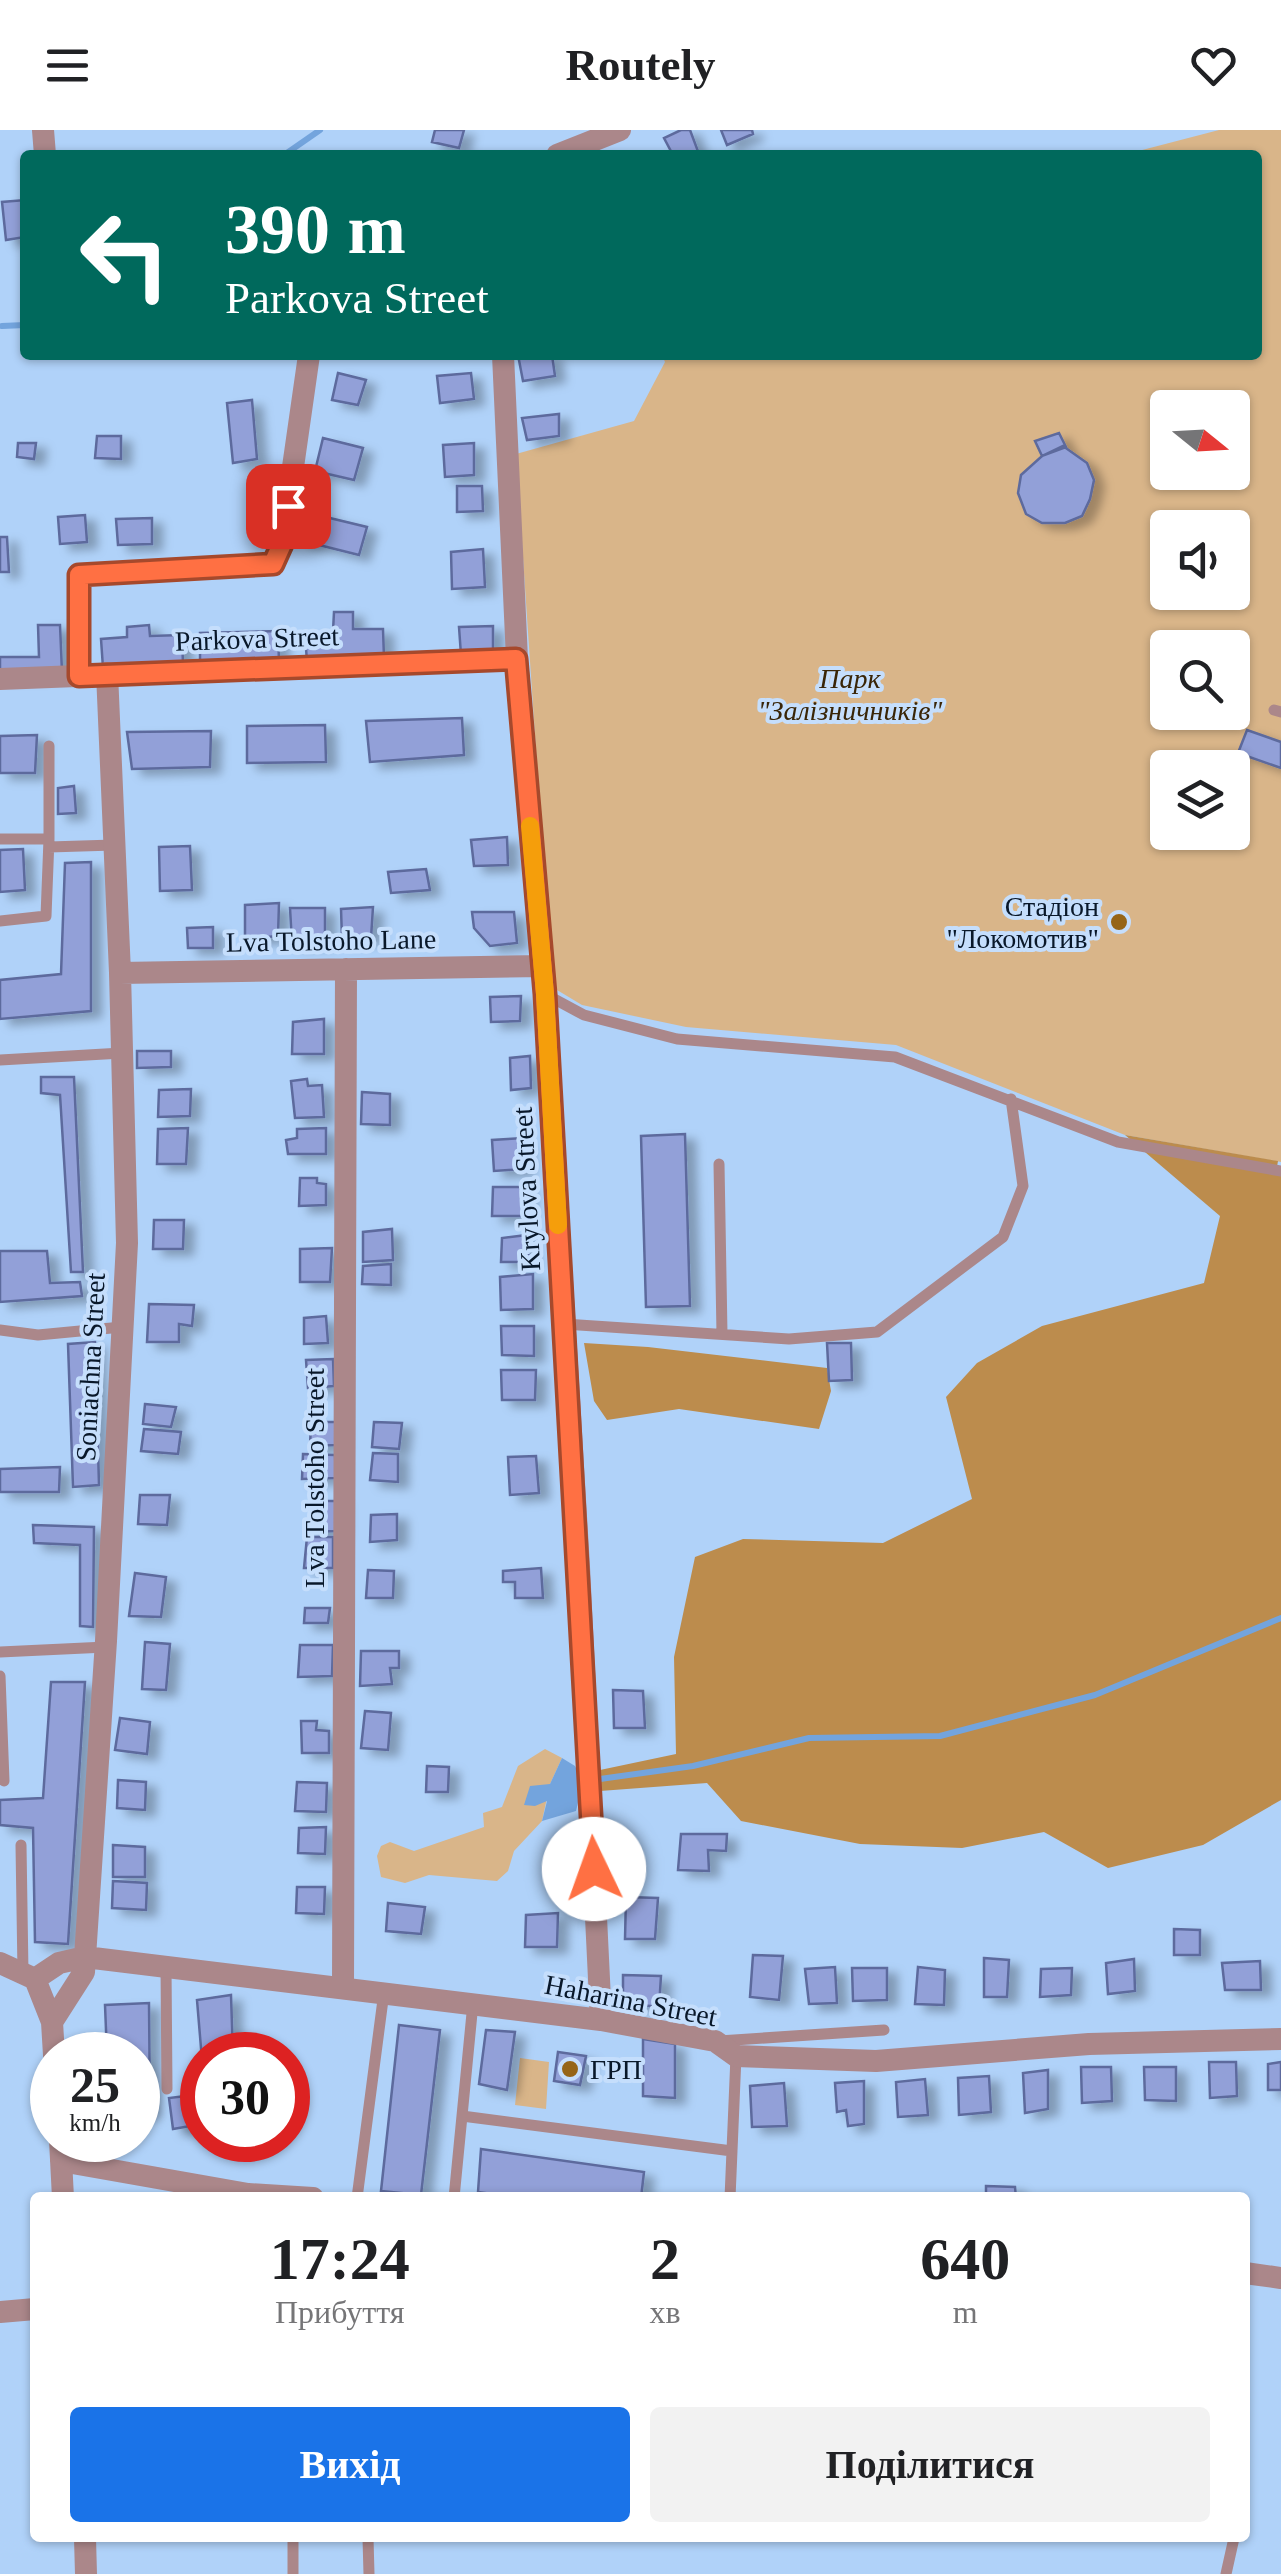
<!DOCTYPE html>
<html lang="uk">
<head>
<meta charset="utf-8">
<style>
	body { margin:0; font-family:"Times New Roman",serif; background:#f2f2f2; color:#202124; height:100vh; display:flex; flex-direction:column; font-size:38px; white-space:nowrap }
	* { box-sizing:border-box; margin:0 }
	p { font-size:32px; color:#757577 }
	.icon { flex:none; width:55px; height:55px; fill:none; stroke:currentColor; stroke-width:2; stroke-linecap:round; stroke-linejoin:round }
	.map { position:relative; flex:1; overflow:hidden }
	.panel { position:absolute; left:30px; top:2062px; width:1220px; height:350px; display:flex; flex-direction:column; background:#fff; border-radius:10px; box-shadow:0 2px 8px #0004 }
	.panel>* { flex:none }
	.banner { position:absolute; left:20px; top:20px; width:1242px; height:210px; border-radius:10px; box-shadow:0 2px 8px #0004; background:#00695c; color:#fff; overflow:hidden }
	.needle { width:65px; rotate:108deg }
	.tools { position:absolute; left:1150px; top:260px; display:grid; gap:20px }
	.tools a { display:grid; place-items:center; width:100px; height:100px; border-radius:10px; background:#fff; box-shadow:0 2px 8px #0004; font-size:50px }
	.speed { position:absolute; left:30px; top:1902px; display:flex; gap:20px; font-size:50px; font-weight:700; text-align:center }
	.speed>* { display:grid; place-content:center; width:130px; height:130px; border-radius:50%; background:#fff; box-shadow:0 2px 8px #0004; line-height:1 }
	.speed small { font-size:25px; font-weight:400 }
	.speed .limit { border:15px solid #d22; background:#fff; color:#111 }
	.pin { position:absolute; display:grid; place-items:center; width:85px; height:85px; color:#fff; margin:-42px; border-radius:20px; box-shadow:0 5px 15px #0006 }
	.me { position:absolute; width:110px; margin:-55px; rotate:357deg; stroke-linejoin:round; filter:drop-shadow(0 0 8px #0008) }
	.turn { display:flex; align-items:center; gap:35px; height:210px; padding:0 40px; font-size:45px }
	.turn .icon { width:130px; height:130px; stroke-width:2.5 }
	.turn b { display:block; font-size:70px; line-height:85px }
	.eta { display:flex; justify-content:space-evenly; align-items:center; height:170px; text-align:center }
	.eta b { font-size:60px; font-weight:800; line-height:70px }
	.cta { display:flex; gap:20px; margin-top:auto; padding:20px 40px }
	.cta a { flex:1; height:115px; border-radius:10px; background:#1a73e8; color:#fff; font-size:40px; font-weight:800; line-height:115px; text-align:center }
	.cta a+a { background:#f2f2f2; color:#202124 }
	header { display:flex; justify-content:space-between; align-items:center; height:130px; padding:0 40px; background:#fff; font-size:45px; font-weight:800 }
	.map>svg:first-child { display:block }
	.green { fill:#d9b589; fill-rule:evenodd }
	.forest { fill:#bc8c4d }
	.water { fill:#73a4dd }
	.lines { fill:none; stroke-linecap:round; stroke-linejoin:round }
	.stream { stroke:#73a4dd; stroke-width:6 }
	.building { fill:#92a0d8; stroke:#5d6a9d; stroke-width:2.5; filter:url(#shadow) }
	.lane { stroke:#ab878a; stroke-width:11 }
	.street { stroke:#ab878a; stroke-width:22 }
	.route-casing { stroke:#a6492c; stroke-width:25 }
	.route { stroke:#ff7043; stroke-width:18 }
	.slow { stroke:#f59e0b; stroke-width:18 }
	.poi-dot { fill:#966517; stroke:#c5defc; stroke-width:4 }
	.labels { text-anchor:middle; stroke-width:8; stroke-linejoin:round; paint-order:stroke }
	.street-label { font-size:28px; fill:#09182a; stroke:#c5defc }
	.park-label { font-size:28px; font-style:italic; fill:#392507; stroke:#c5defc }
	.poi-label { font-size:28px; fill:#09182a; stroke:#c5defc; text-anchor:end }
</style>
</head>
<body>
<header><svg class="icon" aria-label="menu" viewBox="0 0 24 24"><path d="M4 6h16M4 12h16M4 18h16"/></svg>Routely<svg class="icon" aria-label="heart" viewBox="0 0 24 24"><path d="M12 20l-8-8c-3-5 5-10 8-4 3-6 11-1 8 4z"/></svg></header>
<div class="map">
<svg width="1281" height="2444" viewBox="0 0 1281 2444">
	<defs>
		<filter id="shadow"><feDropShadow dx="10" dy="6" stdDeviation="5" flood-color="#0004"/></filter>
	</defs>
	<rect width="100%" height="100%" fill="#b0d2f9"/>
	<path class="green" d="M1219,0H1281V1032L1125,1005L896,915L686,897L582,875L552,857L516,324L634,291L665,232L662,225H1258V25H1123ZM1168,278H1232V342H1168ZM1168,398H1232V462H1168ZM1168,518H1232V582H1168ZM1168,638H1232V702H1168Z
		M545,1619L562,1628L550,1654L542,1691L514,1721L508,1741L497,1751L429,1745L405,1753L381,1747L377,1726L381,1716L390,1712L414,1721L484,1697L483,1683L502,1677L518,1636Z
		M520,1928L549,1932L546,1979L515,1975Z"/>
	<path class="forest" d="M1125,1005L1278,1031L1276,1042L1281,1044V1670L1203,1715L1108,1738L1044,1702L962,1718L860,1714L741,1691L707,1653L600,1661V1640L676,1624L674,1527L695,1427L743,1409L883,1413L972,1369L946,1267L977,1233L1042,1196L1204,1153L1220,1086Z
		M584,1213L648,1217L827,1238L831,1261L819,1299L679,1279L607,1290L594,1271Z"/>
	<path class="water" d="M562,1628L575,1636L583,1652L576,1681L542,1691L547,1671L535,1676L524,1675L530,1656L550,1654Z"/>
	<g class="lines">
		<path class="stream" d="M284,25L320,0
			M2,196L25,195
			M600,1649L693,1636L809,1608L940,1606L1095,1565L1281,1488"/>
	</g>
	<path class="building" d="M435,0H464L459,18L432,12Z
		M681,0H690L699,24L673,25L664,8Z
		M721,0H752L753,4L727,15Z
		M25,70V107L6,110L2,72Z
		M518,225H552L555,246L523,251Z
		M338,243L366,250L358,275L332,270Z
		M471,243L474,269L440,273L437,246Z
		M252,270L257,329L233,333L227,273Z
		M559,284V306L527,310L522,288Z
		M1059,303L1066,317L1042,326L1035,311Z
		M97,306H121V329L95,328Z
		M323,308L363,318L354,350L315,341Z
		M18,313H36L34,329L17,327Z
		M474,313V345L445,347L443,315Z
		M1063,316L1087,333L1094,350L1090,369L1082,386L1065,393H1042L1026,384L1018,363L1021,345L1042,326Z
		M457,356H482L483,381L457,382Z
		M305,382L367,397L359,425L299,410Z
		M85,385L87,412L60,414L58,387Z
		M152,388V414L118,415L116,389Z
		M0,407H7L9,442H0Z
		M483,419L485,457L452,459L451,422Z
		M334,482H353V499H383L384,528L307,532L305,504L333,501Z
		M38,495H60L62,542L0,544V527H39Z
		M149,495L150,506L182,505L183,535L103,538L101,509L127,507V497Z
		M493,496V524L461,525L459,497Z
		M278,501L279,532L200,535V503Z
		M462,588L464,625L370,632L366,591Z
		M325,595L326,632L247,633V596Z
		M1247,600L1281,612V638L1238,623Z
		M211,601L210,637L132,639L127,602Z
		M37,605L35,643H0V606Z
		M74,656L76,683L58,684V658Z
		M507,707L508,735L474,736L471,710Z
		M190,716L192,760L160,761L159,717Z
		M23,719L25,760L0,762V720Z
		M91,732V881L0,889V850L61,844L65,733Z
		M426,739L430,760L391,763L388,742Z
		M279,773L278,806L245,809V775Z
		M373,777L371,808L342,809L341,779Z
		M290,778H325V811L292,813Z
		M472,782H514L517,813L490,816L474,798Z
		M213,797V818H188L187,798Z
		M521,866L520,891L491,892L490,867Z
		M324,889V924H292L293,892Z
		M137,921H171V937L137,938Z
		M530,926L531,958L511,960L510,928Z
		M41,947H74L83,1142H71L60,965L41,963Z
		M307,949L308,956L322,955L324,987L295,988L291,951Z
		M191,959L190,986L158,987L159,960Z
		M362,962L390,964V995L361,994Z
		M188,998L186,1034H157L158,999Z
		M326,998V1024H288L286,1010L297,1008V999Z
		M685,1004L690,1176L646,1177L641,1006Z
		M523,1008L524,1039L494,1041L492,1010Z
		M300,1048H317V1053L326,1054V1075L299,1076Z
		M493,1057H526L524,1086H492Z
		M154,1090H184L183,1119H153Z
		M392,1099L393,1130L363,1132V1102Z
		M527,1105L529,1132H501L502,1108Z
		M332,1118L330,1152H300V1119Z
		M0,1121H47L50,1153L80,1152L82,1166L0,1172Z
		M391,1134V1155L362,1154L363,1136Z
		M533,1144V1179L501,1180L500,1147Z
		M149,1174L194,1175L192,1196L179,1194V1212H147Z
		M326,1186L328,1213L304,1214V1188Z
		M501,1196H534V1226L502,1225Z
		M95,1212L99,1355L73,1357L68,1214Z
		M827,1213H851L852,1250L829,1251Z
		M333,1229L334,1256L308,1258L306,1230Z
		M501,1240H536L535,1270H502Z
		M145,1274L176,1277L171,1297L143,1294Z
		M311,1292H336V1315L310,1316Z
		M374,1292L402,1293L399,1319L372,1317Z
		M144,1299L181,1302L178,1324L141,1321Z
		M373,1323L398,1324V1352L370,1350Z
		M303,1324L335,1325L336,1348L302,1349Z
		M536,1326L539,1363L510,1365L508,1327Z
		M60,1337L59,1362H0V1339Z
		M140,1365H170L167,1395L138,1394Z
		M310,1371H338L337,1401L309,1402Z
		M397,1384V1410L370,1412L371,1385Z
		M33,1395L94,1397L93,1497L80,1496V1415L34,1413Z
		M307,1407H333V1438H304Z
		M541,1438L543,1468H515V1452H503V1441Z
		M368,1440L394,1441L393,1468H366Z
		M135,1443L166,1447L161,1487L129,1486Z
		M305,1478H330L328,1493H304Z
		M145,1512L170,1514L166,1560L142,1559Z
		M300,1515H333L332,1546L298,1547Z
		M361,1521H399V1538H390L392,1554L360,1556Z
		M51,1552H85L68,1814L35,1812L33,1698L0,1695V1670L43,1668Z
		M613,1560L643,1561L645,1598H614Z
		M365,1581L391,1583L388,1620L361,1618Z
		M120,1588L150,1592L147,1624L115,1620Z
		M301,1591H317L316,1600L329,1601V1623H302Z
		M427,1636L449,1637L448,1662H426Z
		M118,1650L146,1652L145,1680L117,1678Z
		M297,1652L327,1653L326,1682L295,1681Z
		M326,1697L325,1724L298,1723L299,1698Z
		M681,1704H727L726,1721L708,1720L709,1741L678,1740Z
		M113,1715L145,1717V1747H113Z
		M113,1751L147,1753L146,1780L112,1778Z
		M297,1757H325L324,1784L296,1783Z
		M626,1767L658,1768L655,1809H625Z
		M388,1773L425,1777L421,1804L386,1801Z
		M558,1783L557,1817H525L526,1785Z
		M1174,1799L1200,1800V1825H1174Z
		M753,1825L783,1826L779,1870L750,1867Z
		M984,1828L1009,1830L1007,1867H984Z
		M1134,1829L1135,1861L1108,1864L1106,1833Z
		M1260,1831L1261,1860H1225L1222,1833Z
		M835,1837L837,1873L809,1874L805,1839Z
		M918,1837L945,1840L944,1875L915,1874Z
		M852,1838H887V1870L853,1871Z
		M1072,1838L1071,1865L1040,1867L1041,1839Z
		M623,1845L661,1846L659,1877L623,1873Z
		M231,1865L233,1925H202V1930L197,1870Z
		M149,1873L150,1982H138V1925H107L105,1875Z
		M399,1895L440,1900L421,2065L381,2061Z
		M486,1900L515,1902L507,1960L479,1954Z
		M643,1909L675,1914V1968L643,1966Z
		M558,1922L586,1926L580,1955L554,1951Z
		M1209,1932H1236L1237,1966L1210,1968Z
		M1281,1932V1960H1268V1934Z
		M1081,1937H1111L1112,1971L1082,1973Z
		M1144,1937H1176V1971L1145,1970Z
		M1048,1940V1979L1025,1983L1023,1943Z
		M989,1946L991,1982L959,1985L958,1948Z
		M925,1949L928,1985L898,1987L896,1952Z
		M864,1951V1994L848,1996L846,1980L837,1982L835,1953Z
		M784,1953L787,1996L752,1997L750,1956Z
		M202,1964V1994L173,1999L169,1968Z
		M481,2019L644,2042L641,2068H519L478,2062Z
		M986,2056L1015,2057L1016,2068H986Z"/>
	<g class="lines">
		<path class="lane" d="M1274,580L1281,582
			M0,709H49V616
			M49,717L114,715
			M0,791L46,786L49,709
			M545,864L584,885L677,909L895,927L1118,1012L1281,1041
			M0,930L122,923
			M719,1034L722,1204
			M564,1194L789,1209L877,1202L1003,1107L1023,1056L1011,969
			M0,1200L38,1205L122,1197
			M0,1522L106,1517
			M0,1546L4,1651
			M21,1715L23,1843
			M166,1836L167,1959
			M719,1911L884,1900
			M462,1986L732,2021
			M357,2068L384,1862
			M454,2068L473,1873
			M730,2068L736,1926
			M293,2408V2444
			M368,2408L369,2444
			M1226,2444L1234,2408"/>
		<path class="street" d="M43,0L45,25
			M557,25L620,0
			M503,225L517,529L545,864L579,1437L601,1890
			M79,545V445L273,434L282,414L309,225
			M0,549L517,529
			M120,843L542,836
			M0,1833L35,1849L52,1892
			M35,1849L59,1833L85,1827L601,1890L715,1911L736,1926L876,1931L1089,1914L1281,1909
			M343,1857L346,839
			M54,1925L52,1892L84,1842L106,1511L127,1113L120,843L107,543
			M60,2010L63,2068
			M61,2031L248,2064L313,2068
			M1245,2143L1281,2148
			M0,2182L35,2179
			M85,2408L86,2444"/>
	</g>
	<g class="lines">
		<defs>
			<path id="route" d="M288,376L282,414L273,434L79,445V546L516,529L545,864L594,1739"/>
		</defs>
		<use href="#route" class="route-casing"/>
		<use href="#route" class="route"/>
		<path class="slow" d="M530,696L545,864L558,1095"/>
	</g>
	<g class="poi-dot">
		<circle cx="1119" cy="792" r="10"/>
		<circle cx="570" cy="1939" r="10"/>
	</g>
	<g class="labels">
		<g class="street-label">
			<text transform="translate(257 508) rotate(-2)" y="10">Parkova Street</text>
			<text transform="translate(331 810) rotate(-1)" y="10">Lva Tolstoho Lane</text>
			<text transform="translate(526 1059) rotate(-93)" y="10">Krylova Street</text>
			<text transform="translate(90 1237) rotate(-87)" y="10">Soniachna Street</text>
			<text transform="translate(314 1348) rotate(-90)" y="10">Lva Tolstoho Street</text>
			<text transform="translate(631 1870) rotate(11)" y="10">Haharina Street</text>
		</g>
		<g class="park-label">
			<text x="850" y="558">Парк<tspan x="850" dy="32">"Залізничників"</tspan></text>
		</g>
		<g class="poi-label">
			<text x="1099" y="786">Стадіон<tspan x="1099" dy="32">"Локомотив"</tspan></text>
			<text x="590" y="1949" text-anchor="start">ГРП</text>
		</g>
	</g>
</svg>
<div class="tools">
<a><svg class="needle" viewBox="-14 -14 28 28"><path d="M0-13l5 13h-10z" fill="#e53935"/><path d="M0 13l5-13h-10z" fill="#757577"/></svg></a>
<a><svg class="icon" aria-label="sound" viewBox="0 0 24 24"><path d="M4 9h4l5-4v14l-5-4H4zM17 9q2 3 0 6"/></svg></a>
<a><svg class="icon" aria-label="search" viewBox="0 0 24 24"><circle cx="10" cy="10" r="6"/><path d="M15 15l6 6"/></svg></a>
<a><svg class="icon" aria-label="layers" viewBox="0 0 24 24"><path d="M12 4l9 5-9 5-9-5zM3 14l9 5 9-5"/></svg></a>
</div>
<div class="speed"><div>25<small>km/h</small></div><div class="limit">30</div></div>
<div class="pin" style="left:288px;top:376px;background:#d93025"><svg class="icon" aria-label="arrive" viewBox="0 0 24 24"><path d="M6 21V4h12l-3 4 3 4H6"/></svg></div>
<svg class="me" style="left:594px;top:1739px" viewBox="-20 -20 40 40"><circle r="19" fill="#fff"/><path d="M0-13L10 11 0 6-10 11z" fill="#ff7043"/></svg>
<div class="banner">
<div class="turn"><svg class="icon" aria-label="left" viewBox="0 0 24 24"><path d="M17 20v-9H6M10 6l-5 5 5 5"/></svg><div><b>390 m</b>Parkova Street</div></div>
</div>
<section class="panel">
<div class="eta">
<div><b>17:24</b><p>Прибуття</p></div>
<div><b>2</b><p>хв</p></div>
<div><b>640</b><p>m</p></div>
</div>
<div class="cta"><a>Вихід</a><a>Поділитися</a></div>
</section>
</div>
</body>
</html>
